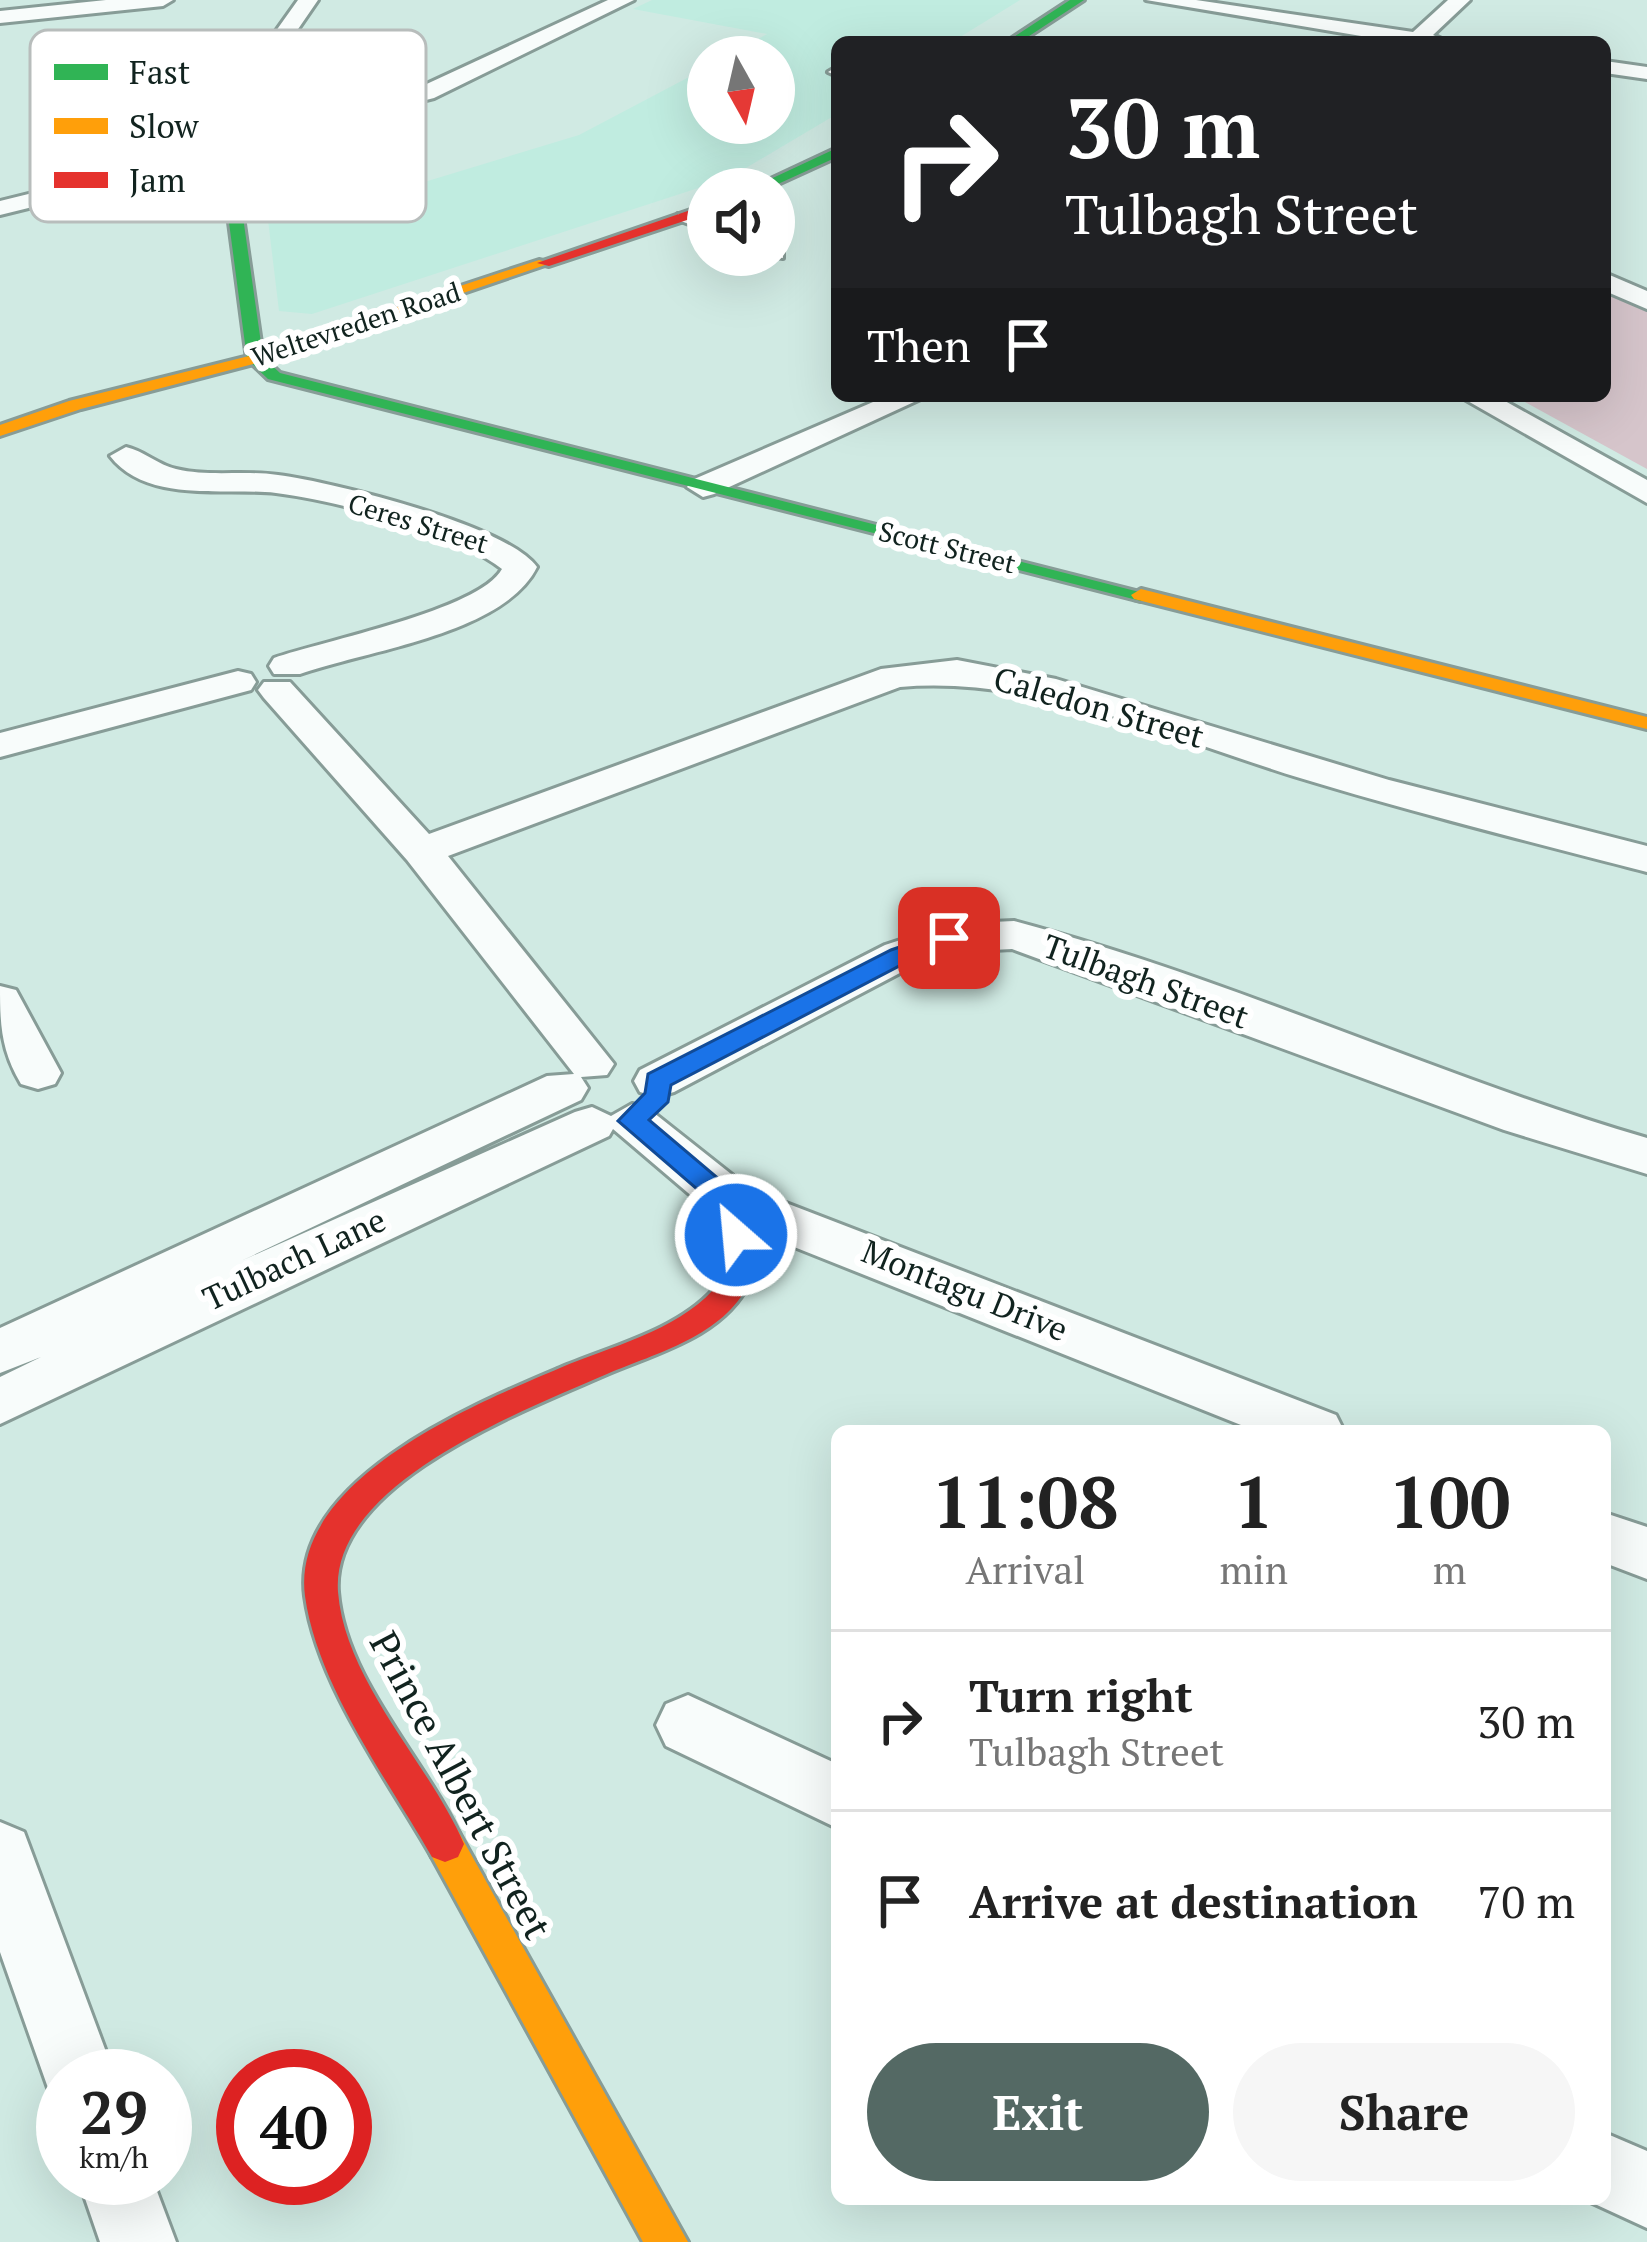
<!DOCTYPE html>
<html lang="en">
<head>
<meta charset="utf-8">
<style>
	body { margin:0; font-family:"PT Serif",serif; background:#f6f6f6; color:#222; height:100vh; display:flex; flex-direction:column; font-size:45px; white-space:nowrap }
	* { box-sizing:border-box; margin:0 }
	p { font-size:39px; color:#767676 }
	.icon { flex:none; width:66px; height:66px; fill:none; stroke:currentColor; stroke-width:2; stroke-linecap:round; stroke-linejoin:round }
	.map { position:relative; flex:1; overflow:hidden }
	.side { position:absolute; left:831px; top:1425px; width:780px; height:780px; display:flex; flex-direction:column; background:#fff; border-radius:18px; box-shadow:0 12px 48px #0002 }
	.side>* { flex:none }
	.banner { position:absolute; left:831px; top:36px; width:780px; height:366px; border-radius:18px; box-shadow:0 12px 48px #0002; background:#202124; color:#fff; overflow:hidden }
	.needle { width:78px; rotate:172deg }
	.controls { position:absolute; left:687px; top:36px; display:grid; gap:24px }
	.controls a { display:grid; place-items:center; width:108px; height:108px; border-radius:50%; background:#fff; box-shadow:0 12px 48px #0002; font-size:60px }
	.speed { position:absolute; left:36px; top:2049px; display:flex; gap:24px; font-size:60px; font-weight:700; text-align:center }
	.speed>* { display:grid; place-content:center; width:156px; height:156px; border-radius:50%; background:#fff; box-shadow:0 12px 48px #0002; line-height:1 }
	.speed small { font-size:30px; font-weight:400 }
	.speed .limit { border:18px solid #d22; background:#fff; color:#111 }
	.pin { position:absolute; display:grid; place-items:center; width:102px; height:102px; color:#fff; margin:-51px; border-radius:24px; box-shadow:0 6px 18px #0006 }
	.me { position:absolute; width:132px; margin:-66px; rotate:333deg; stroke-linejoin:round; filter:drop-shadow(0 0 9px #0008) }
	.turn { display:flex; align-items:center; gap:42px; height:252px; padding:0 36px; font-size:54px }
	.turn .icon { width:156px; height:156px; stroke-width:2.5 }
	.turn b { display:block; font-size:84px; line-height:102px }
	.then { display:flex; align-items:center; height:114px; padding:0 36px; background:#0003; gap:24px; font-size:45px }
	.eta { display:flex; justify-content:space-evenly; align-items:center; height:204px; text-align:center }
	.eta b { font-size:72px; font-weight:700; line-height:84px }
	.button { display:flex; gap:24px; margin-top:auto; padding:24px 36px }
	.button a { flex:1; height:138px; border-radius:72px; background:#546964; color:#fff; font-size:48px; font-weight:700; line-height:138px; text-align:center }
	.button a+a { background:#f6f6f6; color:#222 }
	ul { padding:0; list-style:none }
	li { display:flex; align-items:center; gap:36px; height:180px; padding:0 36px; border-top:3px solid #e0e0e0 }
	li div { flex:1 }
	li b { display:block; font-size:45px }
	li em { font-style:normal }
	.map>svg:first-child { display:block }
	.built { fill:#c0ece0 }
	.green { fill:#d6c5cb }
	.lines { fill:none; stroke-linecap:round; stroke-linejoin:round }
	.lane-casing { stroke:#879c97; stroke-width:6 }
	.street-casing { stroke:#879c97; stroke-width:6 }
	.fast-casing { stroke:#879c97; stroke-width:6 }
	.slow-casing { stroke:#879c97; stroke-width:6 }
	.jam-casing { stroke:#879c97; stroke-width:6 }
	.lane { fill:#f8fcfb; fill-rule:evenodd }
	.street { fill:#f8fcfb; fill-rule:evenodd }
	.fast { fill:#30b455; fill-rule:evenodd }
	.slow { fill:#ff9f0a; fill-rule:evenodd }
	.jam { fill:#e5322d; fill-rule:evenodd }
	.route { fill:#1a73e8; stroke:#114b97; stroke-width:3 }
	.labels { text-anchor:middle; stroke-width:12; stroke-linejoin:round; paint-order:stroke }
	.far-street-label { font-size:27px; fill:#11231f; stroke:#fff }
	.street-label { font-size:33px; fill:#11231f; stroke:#fff }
	.near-street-label { font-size:39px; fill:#11231f; stroke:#fff }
	.key { fill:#fff; stroke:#b8bdbc; stroke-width:3 }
	.key-label { font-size:33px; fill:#11231f }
</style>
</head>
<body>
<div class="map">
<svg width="1647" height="2242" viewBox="0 0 1647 2242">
	<rect width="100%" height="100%" fill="#d0eae3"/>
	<path class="built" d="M652,0H1020L952,42H837V114L729,178L312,314L279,311L268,220L319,214L579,135L708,67V123H774V57H726L767,34L633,9Z"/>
	<path class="green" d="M1605,290L1647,310V469L1514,396H1605Z"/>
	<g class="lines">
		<defs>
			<path id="lane" d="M833,69L837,70V76L828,72Z
				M678,214L708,223V231L678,220Z
				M774,249L783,252V258L769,256L774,255Z"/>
			<path id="street" d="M106,0H173L163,6L0,23V11Z
				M298,0H318L224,137L418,88L608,0H634L434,98L231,149L220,143L216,148L227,155L223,160L0,215V201L207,150L196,143Z
				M1146,0H1196L1413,32L1448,0H1470L1433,35L1448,42H1397Z
				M1605,61L1647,67V79L1605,73Z
				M1605,273L1647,291V309L1605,291Z
				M887,396H927L714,494L703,497L687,487L692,480Z
				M1459,396H1496L1647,480V503Z
				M126,447C144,451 158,465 176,469C209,477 245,470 278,475C332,482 507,525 537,567C504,634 367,650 300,674H274L269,666L274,658C322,641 480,610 502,569C453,531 338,501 276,493C224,487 147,504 110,456Z
				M957,660L1056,679L1389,780L1647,846V872C1531,842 1415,813 1300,778C1173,739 1035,675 900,687L448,856L614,1064L607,1075L581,1077L588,1088L581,1100L241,1261L575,1112L592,1107L611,1116L632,1104L649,1109L750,1189L1336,1415L1344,1431H1256L714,1215L613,1129L609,1136L0,1424V1377L41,1357L0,1373V1328L547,1076L574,1074L407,860L264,698L258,690L264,682H290L429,834L881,669Z
				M238,671L251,674L256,682L251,690L0,757V733Z
				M1014,921C1230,978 1433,1075 1647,1138V1174L1504,1130L1012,949L953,952L915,965L674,1092L657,1097L640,1092L634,1081L640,1070L885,945L949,924Z
				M0,986L16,990L22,1001L61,1073L55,1084L38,1089L21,1084C1,1050 0,1025 0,986Z
				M1605,1513L1647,1527V1579L1605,1563Z
				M688,1695L837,1764V1828L666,1746L656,1725L666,1704Z
				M0,1822L24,1832L115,2076H63V2105L53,2102L0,1952Z
				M1605,2133L1647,2151V2228L1584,2199H1605Z
				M78,2178H152L176,2242H100Z"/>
			<path id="fast" d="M1070,0H1084L1020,42H1006Z
				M837,148V157L767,189H749Z
				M227,150L234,154L263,357L280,373L1151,595L1141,601L268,379L247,359L220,154Z"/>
			<path id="slow" d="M539,260L551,263L261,362L81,409L0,436V425L69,401L249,356Z
				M1141,589L1647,717V729L1134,599L1131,595Z
				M445,1826L458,1831L688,2242H643L432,1857L426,1844L432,1831Z"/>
			<path id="jam" d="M708,204V213L549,266L537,263Z
				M732,1192L742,1195L746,1202C751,1228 761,1257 749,1283C724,1336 656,1353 607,1374C525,1410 330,1483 338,1592C345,1682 430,1764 464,1844L458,1857L445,1862L432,1857C388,1780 317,1685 305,1596C290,1480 475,1404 560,1368C609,1347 676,1331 713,1290C742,1257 708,1223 722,1195Z"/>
		</defs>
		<use href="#lane" class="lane-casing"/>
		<use href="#street" class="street-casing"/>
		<use href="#fast" class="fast-casing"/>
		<use href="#slow" class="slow-casing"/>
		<use href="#jam" class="jam-casing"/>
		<use href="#lane" class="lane"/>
		<use href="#street" class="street"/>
		<use href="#fast" class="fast"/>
		<use href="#slow" class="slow"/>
		<use href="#jam" class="jam"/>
	</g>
	<path class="route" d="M949,930L958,933V944L909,961L671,1085L668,1102L649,1120L746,1202L751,1235L736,1246L726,1243L718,1207L618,1121L645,1093L648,1074L891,950Z"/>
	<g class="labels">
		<g class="far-street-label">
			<text transform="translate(356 325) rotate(-18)" y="9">Weltevreden Road</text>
			<text transform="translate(418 524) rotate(17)" y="9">Ceres Street</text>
			<text transform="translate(947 548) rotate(14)" y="9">Scott Street</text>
		</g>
		<g class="street-label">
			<text transform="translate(1099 707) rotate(16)" y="12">Caledon Street</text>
			<text transform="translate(1146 981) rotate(20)" y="12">Tulbagh Street</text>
			<text transform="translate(294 1259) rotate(-25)" y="12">Tulbach Lane</text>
			<text transform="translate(965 1290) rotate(22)" y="12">Montagu Drive</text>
		</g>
		<g class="near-street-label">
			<text transform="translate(461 1785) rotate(62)" y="14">Prince Albert Street</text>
		</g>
	</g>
	<rect x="30" y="30" width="396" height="192" rx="18" class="key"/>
	<rect x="54" y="64" width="54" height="16" fill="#30b455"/>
	<rect x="54" y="118" width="54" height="16" fill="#ff9f0a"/>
	<rect x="54" y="172" width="54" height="16" fill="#e5322d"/>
	<g class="key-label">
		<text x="129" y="84">Fast</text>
		<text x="129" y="138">Slow</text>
		<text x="129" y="192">Jam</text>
	</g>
</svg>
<div class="controls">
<a><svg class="needle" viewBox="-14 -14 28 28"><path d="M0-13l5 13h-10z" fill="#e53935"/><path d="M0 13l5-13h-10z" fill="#767676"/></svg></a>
<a><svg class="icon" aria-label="sound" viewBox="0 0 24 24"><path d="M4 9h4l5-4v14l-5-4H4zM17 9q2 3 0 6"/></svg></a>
</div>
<div class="speed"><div>29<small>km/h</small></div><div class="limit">40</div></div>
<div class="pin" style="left:949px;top:938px;background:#d93025"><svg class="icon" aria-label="arrive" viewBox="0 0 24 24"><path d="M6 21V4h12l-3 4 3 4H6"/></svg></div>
<svg class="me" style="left:736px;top:1235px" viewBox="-20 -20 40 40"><circle r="17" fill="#1a73e8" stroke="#fff" stroke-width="3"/><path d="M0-11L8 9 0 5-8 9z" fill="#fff"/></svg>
<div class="banner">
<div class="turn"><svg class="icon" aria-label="right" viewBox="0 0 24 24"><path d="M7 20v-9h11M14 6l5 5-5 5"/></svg><div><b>30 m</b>Tulbagh Street</div></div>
<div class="then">Then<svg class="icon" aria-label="arrive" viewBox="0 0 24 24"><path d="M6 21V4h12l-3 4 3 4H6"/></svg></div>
</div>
<section class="side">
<div class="eta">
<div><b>11:08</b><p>Arrival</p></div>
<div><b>1</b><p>min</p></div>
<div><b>100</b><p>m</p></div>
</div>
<ul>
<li><svg class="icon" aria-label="right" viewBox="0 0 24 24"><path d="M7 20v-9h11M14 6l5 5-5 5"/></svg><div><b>Turn right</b><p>Tulbagh Street</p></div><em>30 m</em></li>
<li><svg class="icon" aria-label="arrive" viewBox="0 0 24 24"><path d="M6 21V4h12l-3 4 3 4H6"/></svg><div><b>Arrive at destination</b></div><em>70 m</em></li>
</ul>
<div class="button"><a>Exit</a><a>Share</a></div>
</section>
</div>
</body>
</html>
